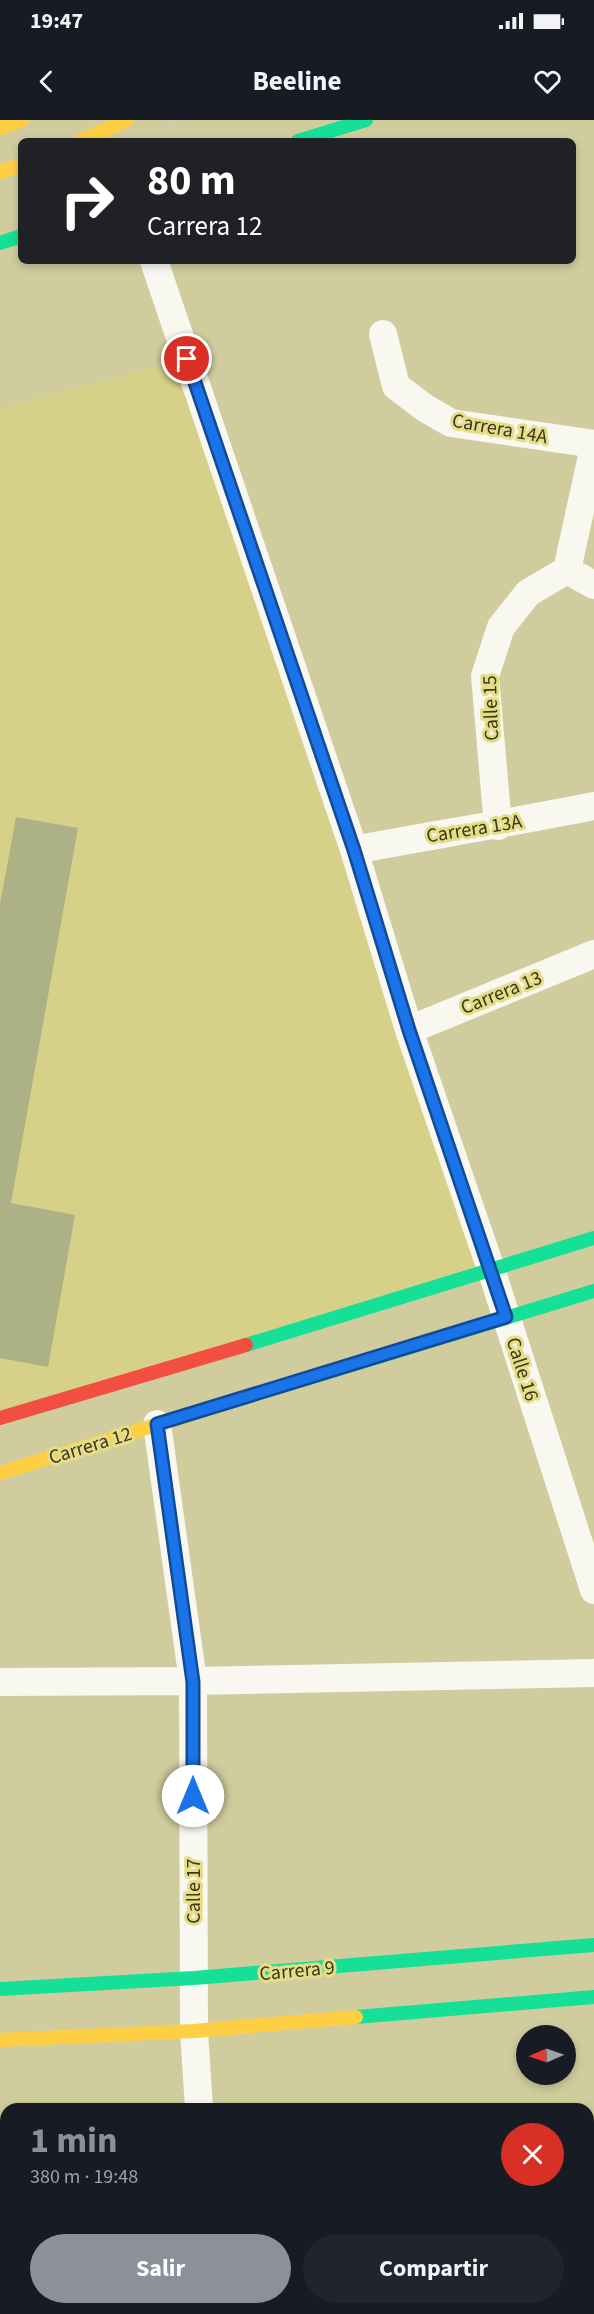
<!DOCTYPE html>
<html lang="es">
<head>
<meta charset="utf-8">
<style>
	body { margin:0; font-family:"Source Sans 3",sans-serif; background:#20242c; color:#f1f3f6; height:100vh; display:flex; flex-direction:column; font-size:22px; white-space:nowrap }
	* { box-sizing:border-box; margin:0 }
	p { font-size:20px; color:#9ea1a6 }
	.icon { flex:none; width:33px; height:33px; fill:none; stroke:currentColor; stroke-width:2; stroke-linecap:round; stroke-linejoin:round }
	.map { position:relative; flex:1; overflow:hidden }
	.panel { position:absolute; left:0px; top:1983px; width:594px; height:212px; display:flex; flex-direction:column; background:#171b24; border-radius:18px 18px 0 0; box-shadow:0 3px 9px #0003 }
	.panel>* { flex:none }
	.hud { position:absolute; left:18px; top:18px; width:558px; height:126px; border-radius:9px; box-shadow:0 3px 9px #0003; background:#202124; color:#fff; overflow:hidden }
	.needle { width:39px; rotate:268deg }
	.controls { position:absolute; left:516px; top:1905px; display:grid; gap:12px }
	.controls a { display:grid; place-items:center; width:60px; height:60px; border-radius:50%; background:#171b24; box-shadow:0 3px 9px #0003; font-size:30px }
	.pin { position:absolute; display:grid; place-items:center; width:51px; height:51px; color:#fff; margin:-26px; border:3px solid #fff; border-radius:50%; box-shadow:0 2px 6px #0007 }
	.me { position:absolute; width:66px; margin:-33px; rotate:0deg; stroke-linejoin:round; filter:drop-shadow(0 0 4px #0008) }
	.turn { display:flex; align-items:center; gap:21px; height:126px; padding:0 30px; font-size:27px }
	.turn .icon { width:78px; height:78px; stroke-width:2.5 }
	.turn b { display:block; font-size:42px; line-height:51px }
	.round { display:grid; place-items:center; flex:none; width:63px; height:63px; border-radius:32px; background:#20242c }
	.overview { display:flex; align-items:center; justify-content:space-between; height:102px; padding:0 30px }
	h1 { font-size:36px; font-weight:700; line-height:45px; color:#8c9099 }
	.primary-button { display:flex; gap:12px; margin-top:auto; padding:12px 30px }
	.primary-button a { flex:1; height:69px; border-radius:36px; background:#8c9099; color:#fff; font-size:24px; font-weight:700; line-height:69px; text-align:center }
	.primary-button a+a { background:#20242c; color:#f1f3f6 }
	.status { display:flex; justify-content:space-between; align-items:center; height:42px; padding:0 30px; background:#171b24; direction:ltr }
	.status svg { height:16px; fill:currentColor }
	header { display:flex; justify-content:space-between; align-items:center; height:78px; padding:0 30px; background:#171b24; font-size:27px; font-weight:700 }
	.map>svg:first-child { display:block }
	.built { fill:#d7d089 }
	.building { fill:#acb285 }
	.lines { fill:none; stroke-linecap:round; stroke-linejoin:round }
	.path { stroke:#cdccbd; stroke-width:4; stroke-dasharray:1.5 4.5; stroke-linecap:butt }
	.street { stroke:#f8f7f0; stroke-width:28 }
	.fast { stroke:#16e098; stroke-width:14 }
	.slow { stroke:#ffcf43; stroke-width:14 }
	.jam { stroke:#f24e42; stroke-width:14 }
	.route-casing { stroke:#114b97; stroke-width:15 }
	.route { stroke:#1a73e8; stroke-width:10 }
	.labels { text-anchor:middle; stroke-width:6; stroke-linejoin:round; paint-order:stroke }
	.street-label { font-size:20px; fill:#3c3916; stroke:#e5dd89 }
</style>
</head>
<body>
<div class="status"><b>19:47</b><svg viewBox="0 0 49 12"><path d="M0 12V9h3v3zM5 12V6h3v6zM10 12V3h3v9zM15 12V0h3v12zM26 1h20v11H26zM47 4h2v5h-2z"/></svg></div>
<header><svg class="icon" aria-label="back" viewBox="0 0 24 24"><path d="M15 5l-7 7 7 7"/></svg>Beeline<svg class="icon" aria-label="heart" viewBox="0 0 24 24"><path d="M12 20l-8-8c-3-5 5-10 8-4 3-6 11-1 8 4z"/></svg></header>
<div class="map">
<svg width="594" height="2194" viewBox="0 0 594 2194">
	<rect width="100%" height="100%" fill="#d0cc9e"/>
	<path class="built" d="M187,239L491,1149L0,1292V288Z"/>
	<path class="building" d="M16,697L78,708L11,1083L75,1095L48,1247L0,1238V784Z"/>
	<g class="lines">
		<path class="path" d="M157,12L184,0"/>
		<path class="street" d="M154,141L354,730L409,910L491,1149L594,1470
			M383,214L396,266L425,288L451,303L594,324
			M567,450L594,465
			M498,706L485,556L501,507L528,473L567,450L594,327
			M354,730C434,715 514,702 594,686
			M409,910L594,834
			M157,1304L193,1561L194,1911L199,1989
			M0,1562L193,1561L594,1553
			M210,2188L211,2194
			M456,2194L475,2192"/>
		<path class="fast" d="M298,21L366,0
			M0,123L21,116
			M246,1225L594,1118
			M217,1286L594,1171
			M0,1869L194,1858L594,1825
			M356,1897L594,1877"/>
		<path class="slow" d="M0,8L22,0
			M80,21L127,0
			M0,52L21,45
			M0,1353L217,1286
			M0,1920L194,1911L356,1897"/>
		<path class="jam" d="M0,1298L246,1225"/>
	</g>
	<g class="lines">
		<defs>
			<path id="route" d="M187,239L354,730L409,910L506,1197L157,1304L193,1562V1676"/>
		</defs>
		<use href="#route" class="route-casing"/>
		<use href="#route" class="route"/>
	</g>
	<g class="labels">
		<g class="street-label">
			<text transform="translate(500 308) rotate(10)" y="7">Carrera 14A</text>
			<text transform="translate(490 588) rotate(-92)" y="7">Calle 15</text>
			<text transform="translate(474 708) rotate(-9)" y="7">Carrera 13A</text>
			<text transform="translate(501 872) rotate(-22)" y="7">Carrera 13</text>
			<text transform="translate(523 1249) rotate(72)" y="7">Calle 16</text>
			<text transform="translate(90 1325) rotate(-17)" y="7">Carrera 12</text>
			<text transform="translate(193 1771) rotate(-90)" y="7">Calle 17</text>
			<text transform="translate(297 1850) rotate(-5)" y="7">Carrera 9</text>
		</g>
	</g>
</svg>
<div class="controls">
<a><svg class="needle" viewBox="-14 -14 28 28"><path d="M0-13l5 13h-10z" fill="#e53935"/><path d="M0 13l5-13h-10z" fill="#9ea1a6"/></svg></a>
</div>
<div class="pin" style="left:187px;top:239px;background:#d93025"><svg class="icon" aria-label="arrive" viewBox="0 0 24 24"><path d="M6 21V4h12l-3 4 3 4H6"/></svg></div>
<svg class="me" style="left:193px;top:1676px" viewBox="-20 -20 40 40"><circle r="19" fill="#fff"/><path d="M0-13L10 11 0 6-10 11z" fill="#1a73e8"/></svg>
<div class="hud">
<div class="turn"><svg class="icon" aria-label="right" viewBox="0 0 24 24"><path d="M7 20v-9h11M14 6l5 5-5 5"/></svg><div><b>80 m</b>Carrera 12</div></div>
</div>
<section class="panel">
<div class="overview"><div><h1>1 min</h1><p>380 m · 19:48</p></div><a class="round" style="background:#d93025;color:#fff"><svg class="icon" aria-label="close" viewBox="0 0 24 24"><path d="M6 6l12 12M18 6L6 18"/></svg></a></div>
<div class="primary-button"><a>Salir</a><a>Compartir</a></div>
</section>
</div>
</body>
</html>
